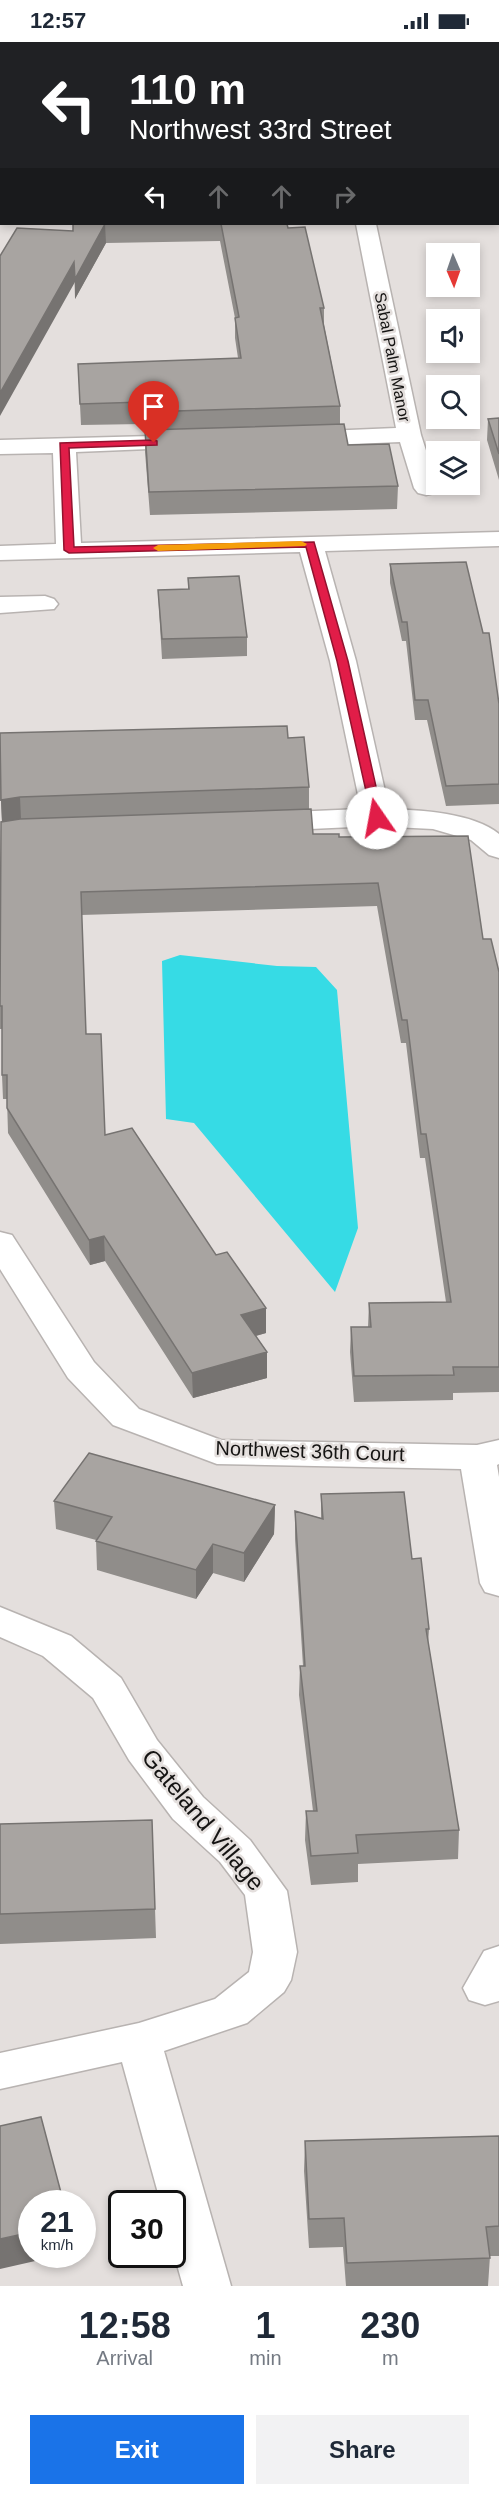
<!DOCTYPE html>
<html lang="en">
<head>
<meta charset="utf-8">
<style>
	body { margin:0; font-family:Helvetica,sans-serif; background:#f2f2f3; color:#1f2937; height:100vh; display:flex; flex-direction:column; font-size:22px; white-space:nowrap }
	* { box-sizing:border-box; margin:0 }
	p { font-size:20px; color:#747a83 }
	.icon { flex:none; width:33px; height:33px; fill:none; stroke:currentColor; stroke-width:2; stroke-linecap:round; stroke-linejoin:round }
	.map { position:relative; height:2244px; overflow:hidden }
	.sheet { display:flex; flex-direction:column; background:#fff; flex:1 }
	.sheet>* { flex:none }
	.top-card { position:absolute; left:0px; top:0px; width:500px; height:183px; box-shadow:0 3px 9px #0003; background:#202124; color:#fff; overflow:hidden }
	.needle { width:39px; rotate:178deg }
	.buttons { position:absolute; left:426px; top:201px; display:grid; gap:12px }
	.buttons a { display:grid; place-items:center; width:54px; height:54px; border-radius:0px; background:#fff; box-shadow:0 3px 9px #0003; font-size:30px }
	.speed { position:absolute; left:18px; top:2148px; display:flex; gap:12px; font-size:30px; font-weight:700; text-align:center }
	.speed>* { display:grid; place-content:center; width:78px; height:78px; border-radius:50%; background:#fff; box-shadow:0 3px 9px #0003; line-height:1 }
	.speed small { font-size:15px; font-weight:400 }
	.speed .limit { border:3px solid #111; border-radius:9px; background:#fff; color:#111 }
	.pin { position:absolute; display:grid; place-items:center; width:51px; height:51px; color:#fff; margin:-62px -26px; border-radius:50% 50% 50% 0; rotate:-45deg; box-shadow:0 0 6px #0007 }
	.pin .icon { rotate:45deg }
	.me { position:absolute; width:66px; margin:-33px; rotate:348deg; stroke-linejoin:round; filter:drop-shadow(0 0 4px #0008) }
	.turn { display:flex; align-items:center; gap:21px; height:126px; padding:0 30px; font-size:27px }
	.turn .icon { width:78px; height:78px; stroke-width:2.5 }
	.turn b { display:block; font-size:42px; line-height:51px }
	.lanes { display:flex; align-items:center; height:57px; padding:0 30px; background:#0003; justify-content:center; gap:30px; direction:ltr }
	.lanes .off { opacity:.35 }
	.eta { display:flex; justify-content:space-evenly; align-items:center; height:102px; text-align:center }
	.eta b { font-size:36px; font-weight:600; line-height:42px }
	.button { display:flex; gap:12px; margin-top:auto; padding:12px 30px }
	.button a { flex:1; height:69px; border-radius:0px; background:#1a73e8; color:#fff; font-size:24px; font-weight:600; line-height:69px; text-align:center }
	.button a+a { background:#f2f2f3; color:#1f2937 }
	.status { display:flex; justify-content:space-between; align-items:center; height:42px; padding:0 30px; background:#fff; direction:ltr }
	.status svg { height:16px; fill:currentColor }
	.map>svg:first-child { display:block }
	.water { fill:#36dbe5 }
	.lines { fill:none; stroke-linecap:round; stroke-linejoin:round }
	.minor-casing { stroke:#b8b3b1; stroke-width:3 }
	.minor { fill:#fff; fill-rule:evenodd }
	.wall { fill:#908d8a }
	.shaded-wall { fill:#767371 }
	.building { fill:#a8a4a1; stroke:#767371; stroke-width:1.5 }
	.route { fill:#e11d48; stroke:#92132f; stroke-width:1.5 }
	.slow { fill:#f59e0b }
	.labels { text-anchor:middle; stroke-width:5; stroke-linejoin:round; paint-order:stroke }
	.far-street-label { font-size:16px; fill:#151413; stroke:#e4dfdd }
	.street-label { font-size:20px; fill:#151413; stroke:#e4dfdd }
	.near-street-label { font-size:24px; fill:#151413; stroke:#e4dfdd }
</style>
</head>
<body>
<div class="status"><b>12:57</b><svg viewBox="0 0 49 12"><path d="M0 12V9h3v3zM5 12V6h3v6zM10 12V3h3v9zM15 12V0h3v12zM26 1h20v11H26zM47 4h2v5h-2z"/></svg></div>
<div class="map">
<svg width="499" height="2244" viewBox="0 0 499 2244">
	<rect width="100%" height="100%" fill="#e4dfdd"/>
	<path class="water" d="M180,913L277,924L316,925L337,948L358,1186L335,1250L194,1081L166,1077L162,919Z"/>
	<g class="lines">
		<defs>
			<path id="minor" d="M498,58H499V70H498Z
				M0,157H2L0,170Z
				M356,182H376L421,393L438,446L434,451L426,453L418,451L414,446L400,400L302,404L294,402L290,397L294,392L302,390L396,386Z
				M190,393L198,395L202,400L198,405L76,410L81,501L499,490V504L325,509L356,619L389,767C421,768 474,771 499,792V816L489,813L471,798L433,787L374,784L268,789L258,786L254,780L258,774L268,771L361,767L330,619L300,510L0,518V504L56,502L53,411L0,412V398Z
				M45,554L54,557L58,562L54,567L0,571V555Z
				M0,1190L12,1193L94,1320L139,1367L221,1398L477,1403L499,1398V1422L497,1423L499,1435V1554L485,1550L480,1541L461,1427L217,1422L113,1383L68,1336L0,1227Z
				M0,1565L71,1594L121,1636L157,1698L203,1755L250,1798L287,1849L297,1910L291,1938L284,1950L247,1981L164,2009L231,2244H183L172,2205V2162H161L122,2020L0,2047V2011L139,1981L215,1957L249,1930L253,1910L245,1853L220,1820L173,1777L129,1718L93,1656L43,1614L0,1595Z
				M499,1904V1959L485,1963L469,1958L463,1946L484,1909Z"/>
		</defs>
		<use href="#minor" class="minor-casing"/>
		<use href="#minor" class="minor"/>
	</g>
	<path class="wall" d="M0,0L2,2V115H0Z
		M73,182H287L288,186L324,266V283L340,364V382L348,403L398,444L397,467L150,473L145,410V391H144L143,382L81,383L78,322L238,316L235,296V276L220,199L106,201L75,257Z
		M499,376V438L487,398L488,377Z
		M390,522L499,662V762L446,764L427,678H415L406,599H402L390,541Z
		M188,536L247,595V614L162,617L159,567L158,548L188,547Z
		M0,691L288,696L309,745V767L313,792L339,795L483,897L499,930V1350L453,1351V1358L354,1360L350,1310L351,1285H368L369,1261L446,1260L425,1116H420L406,1001H401L377,864L81,873L86,992L105,1093L266,1291L256,1294L267,1310V1336L193,1356L105,1219L90,1223L8,1091L7,1057H3L2,1033V987H0V838L2,780L1,759H0Z
		M321,1452L412,1517L429,1587L428,1603L459,1788L458,1817L358,1822V1840L311,1843L305,1798L306,1769H313L299,1653L300,1624H303L295,1497V1469L321,1476Z
		M54,1459L275,1463L274,1492L244,1540L213,1531L196,1557L97,1528L96,1498L56,1487Z
		M152,1778L156,1896L0,1902V1782Z
		M499,2094V2214H490L488,2244H346L343,2205L309,2206L304,2129L305,2099Z"/>
	<path class="shaded-wall" d="M2,50V67L0,68V51Z
		M105,182L106,201L75,257V240L0,374V351L74,220Z
		M20,755L21,777L2,780L1,758Z
		M104,1194L105,1219L90,1223L89,1198Z
		M266,1266V1291L241,1298V1273Z
		M267,1310V1336L193,1356L192,1331Z
		M275,1463L274,1492L244,1540V1511Z
		M213,1502V1531L196,1557V1528Z
		M32,2190V2212H66L0,2227V2197Z"/>
	<path class="building" d="M0,0H32V2H2V50L0,51Z
		M2,66V98H0V67Z
		M73,182H105L75,237L74,220L0,351V214L17,186L73,189Z
		M221,182H287L288,186L305,185L324,266H320L340,364L144,370L143,360L80,362L78,322L241,316L235,276L239,275Z
		M499,376V412L488,377Z
		M344,382L348,403L389,402L398,444L149,450L145,388Z
		M466,520L483,591H489L499,662V742L446,744L428,658H415L407,580H402L390,522Z
		M239,534L247,595L162,597L158,548L189,547L188,536Z
		M287,684L288,696L304,695L309,745L20,755L1,758L0,691Z
		M311,767L313,792H339V795L468,794L483,897H491L499,930V1325H453L454,1333L354,1334L351,1285H371L369,1261L451,1260L426,1092H421L407,978H402L378,841L81,850L86,992H101L105,1093L132,1086L216,1213L227,1210L266,1266L241,1273L267,1310L192,1331L104,1194L89,1198L7,1066V1033H2V964H0L1,780L20,777Z
		M89,1411L275,1463L244,1511L213,1502L196,1528L96,1499L112,1475L54,1459Z
		M404,1450L412,1517L421,1516L429,1587H426L459,1788L356,1793L358,1811L311,1814L306,1769H317L300,1624H305L295,1469L323,1477L321,1452Z
		M152,1778L155,1867L0,1872V1782Z
		M41,2075L64,2162H32V2190L0,2197V2084Z
		M499,2094V2184L486,2185L490,2216L347,2221L344,2176L309,2177L305,2099Z"/>
	<path class="route" d="M154,398L157,399V403L69,406L74,505L314,500L348,619L383,776L382,779H373L372,776L337,619L306,505L69,511L64,508L60,401Z"/>
	<path class="slow" d="M301,499L307,502L305,504L158,509L153,506L158,503Z"/>
	<g class="labels">
		<g class="far-street-label">
			<text transform="translate(393 315) rotate(79)" y="6">Sabal Palm Manor</text>
		</g>
		<g class="street-label">
			<text transform="translate(310 1409) rotate(2)" y="7">Northwest 36th Court</text>
		</g>
		<g class="near-street-label">
			<text transform="translate(203 1778) rotate(50)" y="8">Gateland Village</text>
		</g>
	</g>
</svg>
<div class="buttons">
<a><svg class="needle" viewBox="-14 -14 28 28"><path d="M0-13l5 13h-10z" fill="#e53935"/><path d="M0 13l5-13h-10z" fill="#747a83"/></svg></a>
<a><svg class="icon" aria-label="sound" viewBox="0 0 24 24"><path d="M4 9h4l5-4v14l-5-4H4zM17 9q2 3 0 6"/></svg></a>
<a><svg class="icon" aria-label="search" viewBox="0 0 24 24"><circle cx="10" cy="10" r="6"/><path d="M15 15l6 6"/></svg></a>
<a><svg class="icon" aria-label="layers" viewBox="0 0 24 24"><path d="M12 4l9 5-9 5-9-5zM3 14l9 5 9-5"/></svg></a>
</div>
<div class="speed"><div>21<small>km/h</small></div><div class="limit">30</div></div>
<div class="pin" style="left:154px;top:401px;background:#d93025"><svg class="icon" aria-label="arrive" viewBox="0 0 24 24"><path d="M6 21V4h12l-3 4 3 4H6"/></svg></div>
<svg class="me" style="left:377px;top:776px" viewBox="-20 -20 40 40"><circle r="19" fill="#fff"/><path d="M0-13L10 11 0 6-10 11z" fill="#e11d48"/></svg>
<div class="top-card">
<div class="turn"><svg class="icon" aria-label="left" viewBox="0 0 24 24"><path d="M17 20v-9H6M10 6l-5 5 5 5"/></svg><div><b>110 m</b>Northwest 33rd Street</div></div>
<div class="lanes"><svg class="icon" aria-label="left" viewBox="0 0 24 24"><path d="M17 20v-9H6M10 6l-5 5 5 5"/></svg><svg class="icon off" aria-label="ahead" viewBox="0 0 24 24"><path d="M12 20V5M6 11l6-6 6 6"/></svg><svg class="icon off" aria-label="ahead" viewBox="0 0 24 24"><path d="M12 20V5M6 11l6-6 6 6"/></svg><svg class="icon off" aria-label="right" viewBox="0 0 24 24"><path d="M7 20v-9h11M14 6l5 5-5 5"/></svg></div>
</div>
</div>
<section class="sheet">
<div class="eta">
<div><b>12:58</b><p>Arrival</p></div>
<div><b>1</b><p>min</p></div>
<div><b>230</b><p>m</p></div>
</div>
<div class="button"><a>Exit</a><a>Share</a></div>
</section>
</body>
</html>
